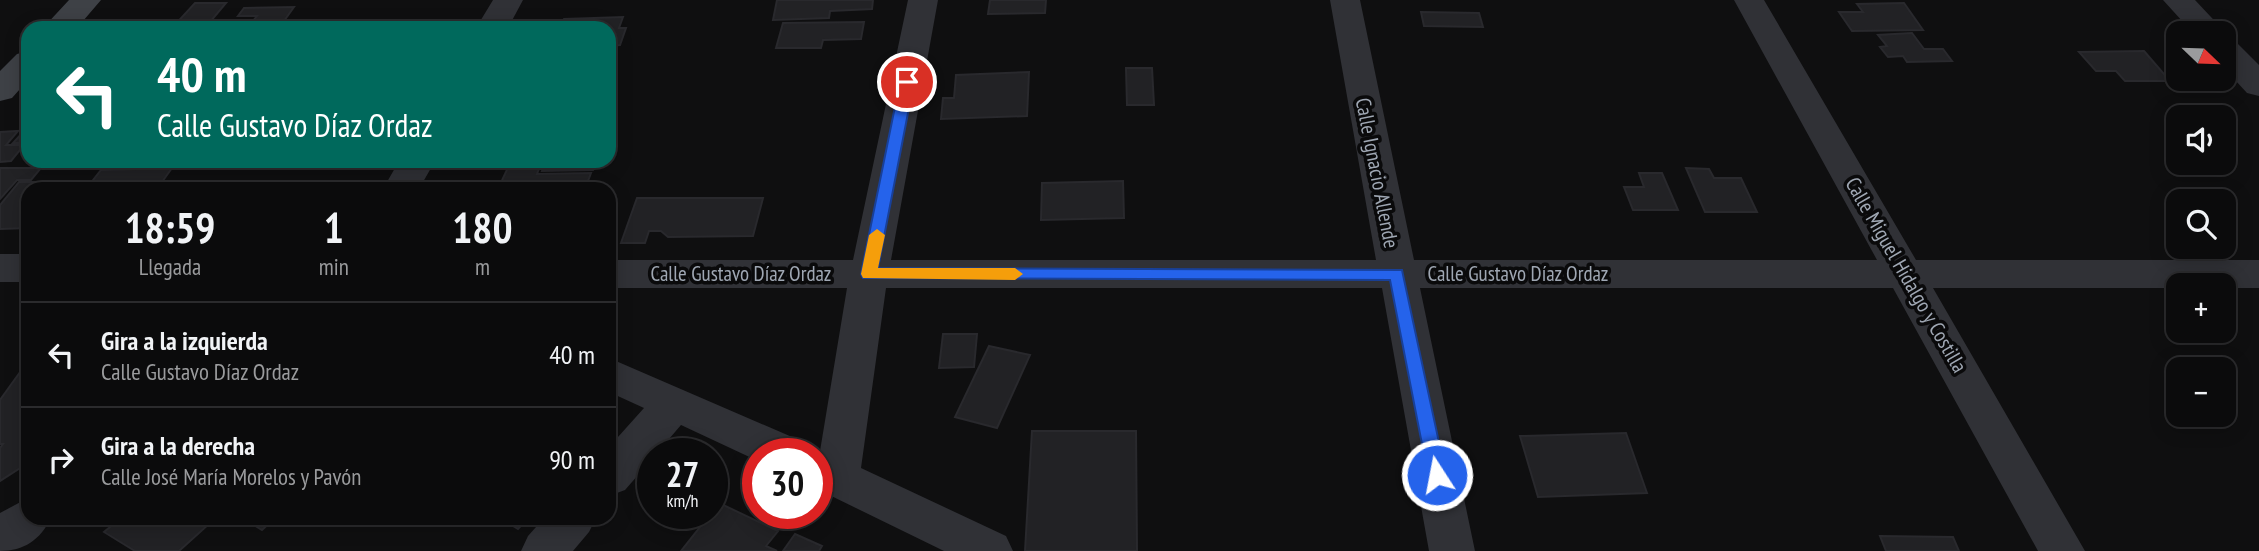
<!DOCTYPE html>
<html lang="es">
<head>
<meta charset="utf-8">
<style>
	body { margin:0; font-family:"PT Sans Narrow",sans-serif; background:#19191a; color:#f1f3f6; height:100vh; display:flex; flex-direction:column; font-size:26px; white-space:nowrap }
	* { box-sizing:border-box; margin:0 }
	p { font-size:23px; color:#9a9b9d }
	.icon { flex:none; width:38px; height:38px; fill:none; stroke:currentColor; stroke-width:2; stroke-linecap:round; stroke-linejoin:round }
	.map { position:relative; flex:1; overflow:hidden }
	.side { position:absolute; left:21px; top:182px; width:595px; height:343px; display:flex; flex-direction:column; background:#0b0b0c; border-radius:21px; box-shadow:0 4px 18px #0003,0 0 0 2px #2b2b2d }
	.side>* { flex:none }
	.guide { position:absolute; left:21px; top:21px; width:595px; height:147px; border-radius:21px; box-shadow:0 4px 18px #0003,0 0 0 2px #2b2b2d; background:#00695c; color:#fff; overflow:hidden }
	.needle { width:46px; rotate:113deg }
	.tools { position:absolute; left:2166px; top:21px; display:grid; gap:14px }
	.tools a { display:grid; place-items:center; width:70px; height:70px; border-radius:14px; background:#0b0b0c; box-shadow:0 4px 18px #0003,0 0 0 2px #2b2b2d; font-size:35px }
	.speed { position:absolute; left:637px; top:438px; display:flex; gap:14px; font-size:35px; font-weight:700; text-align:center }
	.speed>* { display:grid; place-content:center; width:91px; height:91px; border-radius:50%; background:#0b0b0c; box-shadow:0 4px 18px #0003,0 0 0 2px #2b2b2d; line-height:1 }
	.speed small { font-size:18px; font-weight:400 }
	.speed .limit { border:10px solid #d22; background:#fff; color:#111 }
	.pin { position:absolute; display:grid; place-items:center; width:60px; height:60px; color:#fff; margin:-30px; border:4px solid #fff; border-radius:50%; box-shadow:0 2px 7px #0007 }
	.me { position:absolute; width:77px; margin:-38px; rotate:349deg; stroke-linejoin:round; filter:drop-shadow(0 0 5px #0008) }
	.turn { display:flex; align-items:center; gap:24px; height:147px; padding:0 21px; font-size:32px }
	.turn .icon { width:91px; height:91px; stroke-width:2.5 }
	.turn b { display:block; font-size:49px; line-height:60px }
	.eta { display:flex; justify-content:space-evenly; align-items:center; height:119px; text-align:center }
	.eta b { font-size:42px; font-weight:700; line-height:49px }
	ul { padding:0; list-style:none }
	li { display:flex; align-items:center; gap:21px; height:105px; padding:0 21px; border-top:2px solid #2b2b2d }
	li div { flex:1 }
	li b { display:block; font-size:26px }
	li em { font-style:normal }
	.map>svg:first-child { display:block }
	.building { fill:#222225; stroke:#29292d; stroke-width:2 }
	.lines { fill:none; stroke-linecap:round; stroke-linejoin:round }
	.street { fill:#303136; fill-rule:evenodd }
	.secondary { fill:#3e4146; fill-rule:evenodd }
	.route { fill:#2563eb; stroke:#184099; stroke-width:2 }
	.slow { fill:#f59e0b }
	.labels { text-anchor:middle; stroke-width:7; stroke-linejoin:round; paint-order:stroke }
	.street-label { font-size:21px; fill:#9fa7b3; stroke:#0a0a0b }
</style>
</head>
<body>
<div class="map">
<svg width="2259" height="551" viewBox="0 0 2259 551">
	<rect width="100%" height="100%" fill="#0f0f10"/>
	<path class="building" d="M777,0H873L872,9L830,11L829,18L773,20Z
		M990,0H1046L1045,13L988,14Z
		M195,3H226L205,28H172Z
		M1904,3L1923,30L1852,31L1839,12H1863L1857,4Z
		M294,7L279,28H247L257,16H238L244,8Z
		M1421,12L1479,13L1483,27L1424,26Z
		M623,17L619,28H626L620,45L609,46V28H560L564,19Z
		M864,22L861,39L823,40L821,48H776L783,23Z
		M1912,33L1924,49H1943L1952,61L1907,62L1903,56L1888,57L1880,47L1887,46L1878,35Z
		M2144,51L2170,81H2125L2116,71H2096L2079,52Z
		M1126,68H1152L1154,105H1127Z
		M1029,72L1027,116L941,119L943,98H954L956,75Z
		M18,131L6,145H24L11,161L0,162V132Z
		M24,131H28V143H13Z
		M511,161H542L537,174L591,173L585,189H498Z
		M546,161H596L593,170L542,171Z
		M0,168H41L31,180H17L0,199Z
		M172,168L157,189H86L101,170Z
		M1686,168L1709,169L1714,178H1741L1757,212H1705Z
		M1639,173H1662L1678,210H1633L1624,187H1644Z
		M1123,181L1124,218L1041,220L1042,183Z
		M19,182H73L68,189H28V228L0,229V205Z
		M637,198H763L753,236L668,237L661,231H649L645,243H621Z
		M943,334H977L974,367L939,368Z
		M989,346L1030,355L997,428L955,417Z
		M28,361V463L0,481V448L3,444H0V400Z
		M1032,431H1136L1137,551H1025Z
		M1626,433L1647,493L1538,497L1520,436Z
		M719,503L778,531L766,546L777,551H681Z
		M121,518H199L209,524L179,551H135L104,532Z
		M242,518H275L262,530Z
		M500,518H528L518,529Z
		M795,534L822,546L819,551H783Z
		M1880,536L1953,537L1959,551H1886Z"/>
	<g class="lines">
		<path class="street" d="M493,0H523L508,28H476Z
			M908,0H938L891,260H1376L1330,0H1360L1414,260H1877L1734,0H1764L1916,260H2259V288H2224V285H2179V288H1933L2085,551H2038L1893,288H1420L1475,551H1429L1382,288H886L861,468L1006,536L1013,551H944L817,489V453H806L820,451L847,288H609V260H853Z
			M2163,0H2195L2226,33H2193Z
			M2224,38L2235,41L2259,65V96L2247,93L2224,68Z
			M399,161H435L419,189H383Z
			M0,254H28V282H0Z
			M609,358L799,440L806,453H758V461L681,425L657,453H653V458L625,490L609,496V447L644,408L609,392Z
			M28,498V518H51C40,540 24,551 0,551V513Z
			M544,518H596L589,532L573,551H521L528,536Z"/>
		<path class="secondary" d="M69,0H101L77,28H43Z
			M28,51V80L12,98L0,101V71L17,54Z"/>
	</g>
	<path class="route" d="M907,78L914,82L878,268L1402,270L1446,475L1443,481H1430L1428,475L1390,280L863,278L861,274L900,82Z"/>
	<path class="slow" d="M877,229L885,235L878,268H1015L1023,274L1015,280L863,278L861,274L869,235Z"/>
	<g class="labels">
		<g class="street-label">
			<text transform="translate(1377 173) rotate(79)" y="7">Calle Ignacio Allende</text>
			<text x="741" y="281">Calle Gustavo Díaz Ordaz</text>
			<text x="1518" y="281">Calle Gustavo Díaz Ordaz</text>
			<text transform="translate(1906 275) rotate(60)" y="7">Calle Miguel Hidalgo y Costilla</text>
		</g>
	</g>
</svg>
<div class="tools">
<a><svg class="needle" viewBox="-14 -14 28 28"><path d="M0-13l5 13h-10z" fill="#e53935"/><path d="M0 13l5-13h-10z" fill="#9a9b9d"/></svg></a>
<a><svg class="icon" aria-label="sound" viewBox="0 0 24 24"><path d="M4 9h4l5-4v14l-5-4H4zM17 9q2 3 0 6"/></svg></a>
<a><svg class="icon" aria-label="search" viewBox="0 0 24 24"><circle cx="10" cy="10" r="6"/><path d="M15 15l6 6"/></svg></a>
<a>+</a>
<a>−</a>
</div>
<div class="speed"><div>27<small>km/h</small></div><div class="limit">30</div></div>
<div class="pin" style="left:907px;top:82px;background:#d93025"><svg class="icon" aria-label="arrive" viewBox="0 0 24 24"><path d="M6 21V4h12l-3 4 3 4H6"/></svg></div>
<svg class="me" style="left:1437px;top:475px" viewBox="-20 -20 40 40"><circle r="17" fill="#2563eb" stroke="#fff" stroke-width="3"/><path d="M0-11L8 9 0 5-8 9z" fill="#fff"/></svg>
<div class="guide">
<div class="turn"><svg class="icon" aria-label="left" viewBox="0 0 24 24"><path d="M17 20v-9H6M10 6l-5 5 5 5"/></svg><div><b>40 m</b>Calle Gustavo Díaz Ordaz</div></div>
</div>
<section class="side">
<div class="eta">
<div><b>18:59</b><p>Llegada</p></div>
<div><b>1</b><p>min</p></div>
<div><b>180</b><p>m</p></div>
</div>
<ul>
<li><svg class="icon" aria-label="left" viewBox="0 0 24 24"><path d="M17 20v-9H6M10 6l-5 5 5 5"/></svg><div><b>Gira a la izquierda</b><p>Calle Gustavo Díaz Ordaz</p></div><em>40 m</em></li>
<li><svg class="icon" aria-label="right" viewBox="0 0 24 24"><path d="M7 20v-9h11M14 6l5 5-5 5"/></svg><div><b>Gira a la derecha</b><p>Calle José María Morelos y Pavón</p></div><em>90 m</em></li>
</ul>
</section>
</div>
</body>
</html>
